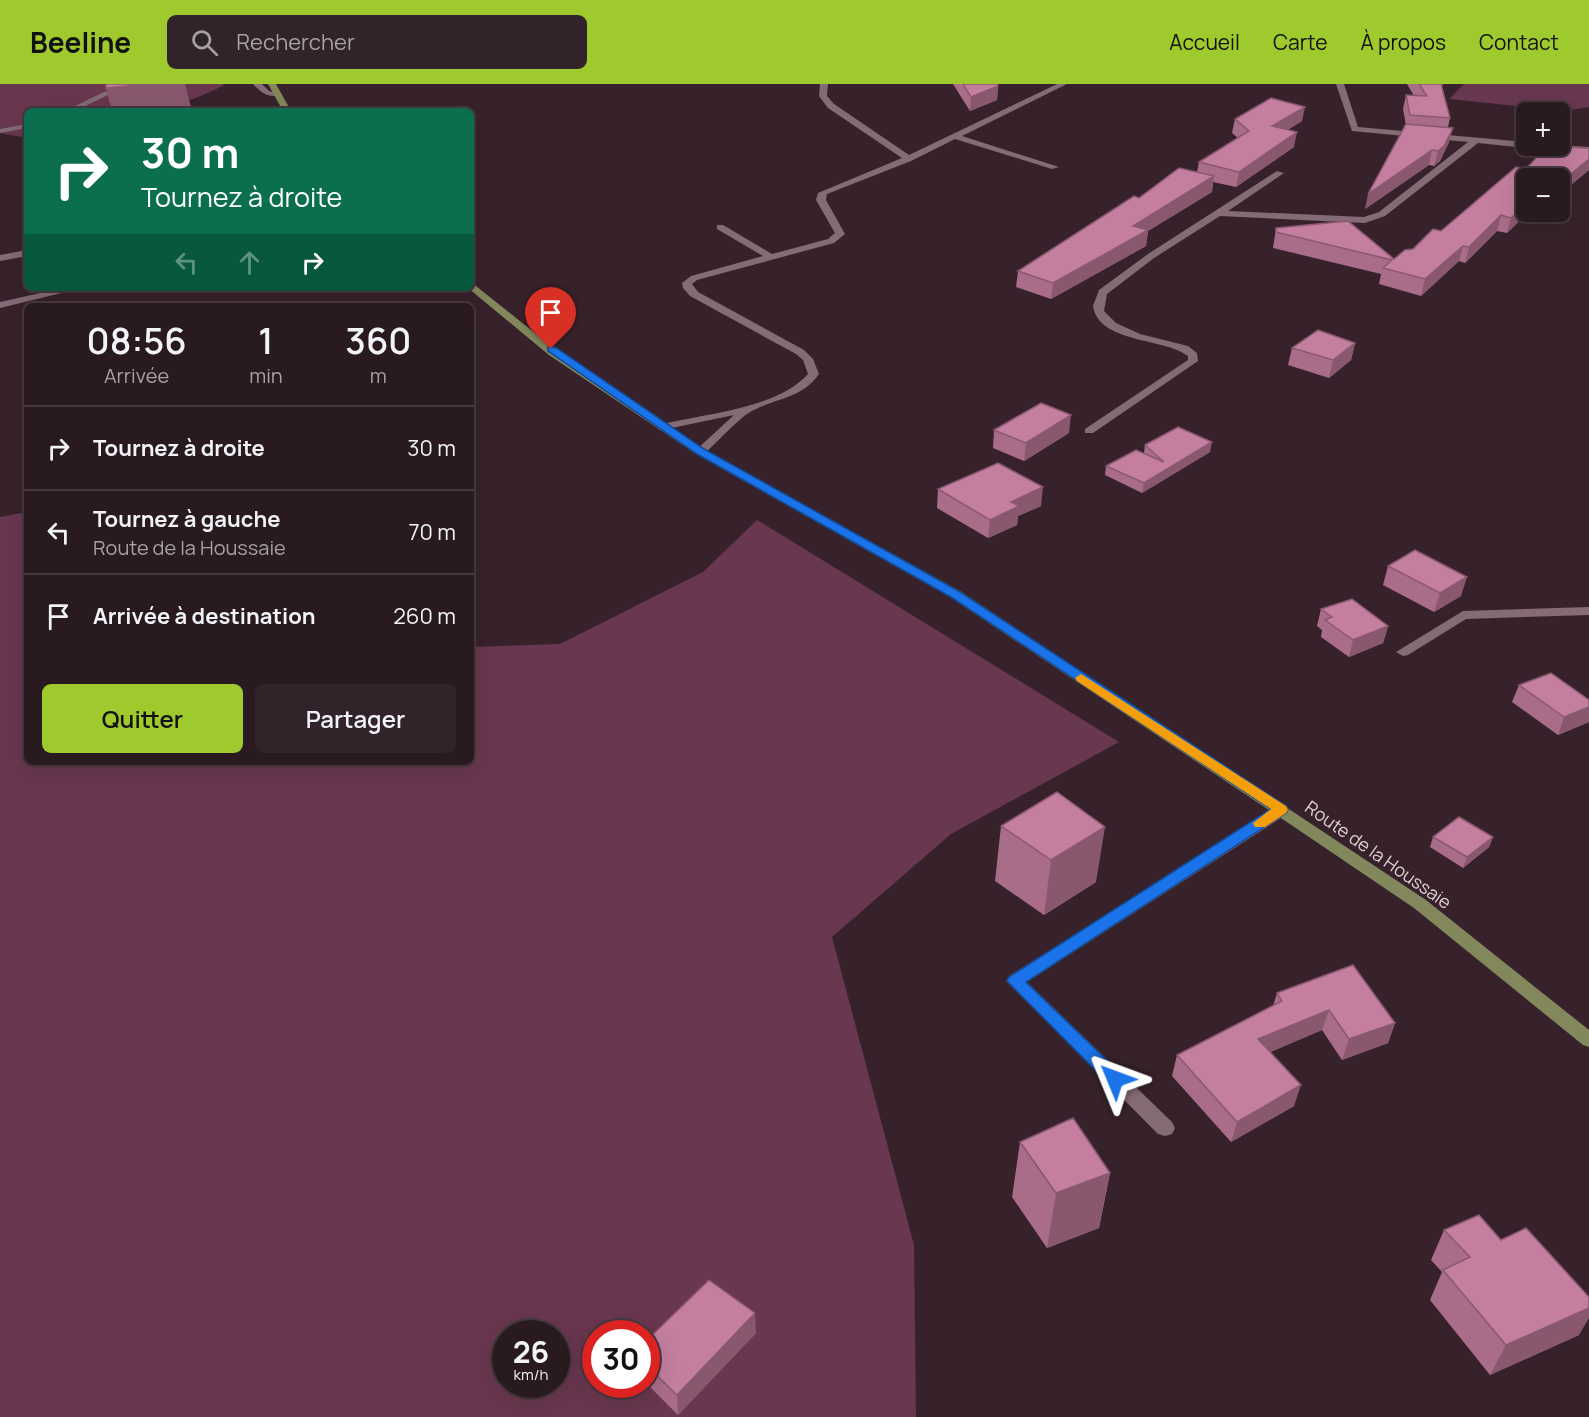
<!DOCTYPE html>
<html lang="fr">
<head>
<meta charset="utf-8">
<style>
	body { margin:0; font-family:Manrope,sans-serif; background:#312329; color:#f1f3f6; height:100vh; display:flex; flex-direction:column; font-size:22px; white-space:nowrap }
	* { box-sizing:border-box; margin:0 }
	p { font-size:20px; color:#a5a1a5 }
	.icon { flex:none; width:33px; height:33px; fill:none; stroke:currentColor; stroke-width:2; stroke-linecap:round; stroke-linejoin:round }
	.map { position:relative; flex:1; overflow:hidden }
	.drawer { position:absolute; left:24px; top:219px; width:450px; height:462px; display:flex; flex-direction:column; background:#291a20; border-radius:9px; box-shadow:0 6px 24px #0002,0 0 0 2px #45383e }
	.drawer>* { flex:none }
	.hud { position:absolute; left:24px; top:24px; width:450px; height:183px; border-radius:9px; box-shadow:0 6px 24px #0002,0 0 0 2px #45383e; background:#0b6e4f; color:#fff; overflow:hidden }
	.controls { position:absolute; left:1516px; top:18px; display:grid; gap:12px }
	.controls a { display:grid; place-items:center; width:54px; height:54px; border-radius:9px; background:#291a20; box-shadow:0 6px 24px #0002,0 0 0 2px #45383e; font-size:30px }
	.speed { position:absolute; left:492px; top:1236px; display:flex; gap:12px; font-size:30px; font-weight:700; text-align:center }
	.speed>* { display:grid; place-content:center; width:78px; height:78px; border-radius:50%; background:#291a20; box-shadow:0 6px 24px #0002,0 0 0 2px #45383e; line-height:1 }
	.speed small { font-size:15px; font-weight:400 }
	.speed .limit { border:9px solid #d22; background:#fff; color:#111 }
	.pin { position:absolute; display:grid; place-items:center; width:51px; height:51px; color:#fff; margin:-62px -26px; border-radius:50% 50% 50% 0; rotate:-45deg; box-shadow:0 0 6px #0007 }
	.pin .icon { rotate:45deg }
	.me { position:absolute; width:66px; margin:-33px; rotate:314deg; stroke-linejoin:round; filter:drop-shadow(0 0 4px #0008) }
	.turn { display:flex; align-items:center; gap:21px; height:126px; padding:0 18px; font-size:27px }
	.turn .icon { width:78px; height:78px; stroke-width:2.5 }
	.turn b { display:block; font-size:42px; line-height:51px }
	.lanes { display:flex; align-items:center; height:57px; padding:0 18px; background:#0003; justify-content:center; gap:30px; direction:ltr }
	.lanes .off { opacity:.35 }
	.eta { display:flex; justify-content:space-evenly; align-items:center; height:102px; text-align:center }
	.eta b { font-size:36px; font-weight:600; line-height:42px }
	.primary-button { display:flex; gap:12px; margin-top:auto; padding:12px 18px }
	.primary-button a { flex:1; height:69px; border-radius:9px; background:#9fca2d; color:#111; font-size:24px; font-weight:600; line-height:69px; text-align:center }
	.primary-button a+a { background:#312329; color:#f1f3f6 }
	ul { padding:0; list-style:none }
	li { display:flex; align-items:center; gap:18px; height:84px; padding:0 18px; border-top:2px solid #45383e }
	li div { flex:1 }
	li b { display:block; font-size:22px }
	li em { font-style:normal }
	header { display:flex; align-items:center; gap:36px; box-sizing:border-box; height:84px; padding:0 30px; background:#9fca2d; color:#111 }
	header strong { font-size:28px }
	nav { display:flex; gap:33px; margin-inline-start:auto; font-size:21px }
	.search { width:420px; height:54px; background:#312329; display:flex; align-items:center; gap:15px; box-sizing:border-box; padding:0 21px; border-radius:9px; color:#a5a1a5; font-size:22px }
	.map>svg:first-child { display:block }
	.green { fill:#69374f; fill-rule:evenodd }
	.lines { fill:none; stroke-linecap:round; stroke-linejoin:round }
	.lane { fill:#846b76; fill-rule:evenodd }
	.street { fill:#846b76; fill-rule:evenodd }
	.primary { fill:#82885b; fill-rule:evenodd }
	.wall { fill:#a96c89 }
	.shaded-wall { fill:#89586f }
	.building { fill:#c47e9f; stroke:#89586f; stroke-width:1.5 }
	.route { fill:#1a73e8; stroke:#114b97; stroke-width:1.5 }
	.slow { fill:#f59e0b }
	.labels { text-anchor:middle; stroke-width:6; stroke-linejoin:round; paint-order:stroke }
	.street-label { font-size:18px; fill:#ddced4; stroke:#37222b }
</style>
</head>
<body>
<header>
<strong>Beeline</strong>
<div class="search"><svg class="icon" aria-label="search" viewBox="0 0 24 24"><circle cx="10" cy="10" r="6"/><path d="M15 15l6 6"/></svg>Rechercher</div>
<nav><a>Accueil</a><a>Carte</a><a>À propos</a><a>Contact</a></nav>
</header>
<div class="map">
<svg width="1589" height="1333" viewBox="0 0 1589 1333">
	<rect width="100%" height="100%" fill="#37222b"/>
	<path class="green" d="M0,0H223L224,1C164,35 94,27 27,27V54L0,49Z
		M1464,0H1589V23L1564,27L1449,15Z
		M27,428V678H471V563L560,560L703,488L757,436L1119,658L951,750L832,853L914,1161L916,1333H0V433ZM506,1250H556V1300H506ZM596,1250H646V1300H596Z"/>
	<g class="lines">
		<path class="lane" d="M141,0H154L108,11L75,27H65L104,8Z
			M27,40V44L0,49V45Z
			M27,166V172L0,177V171Z"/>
		<path class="street" d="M253,0H262L269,7L281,10C270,16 260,8 253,0Z
			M820,0H828L827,12L834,20L909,71L1057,0H1067L962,52L1059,83L1052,85L955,55L911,77L827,110L826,116L845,150L834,159L697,196L692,200L698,208L804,266L813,275L819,290C801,315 779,313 754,326C740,332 717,359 704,370H696V366L734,331L662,346L658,345V341C702,330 777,325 808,290L803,276L796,270L690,212L683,204L682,199L691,192L763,172L717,145V141H723L772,170L828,155L835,149L816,116L818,109L902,74L828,24L819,12Z
			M1336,0H1344L1358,43L1527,58V62H1531L1527,64L1478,59L1385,132L1365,139L1220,132L1154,174L1107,210L1104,227L1116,239L1140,250L1188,262L1197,269L1198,277L1093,349H1085V345L1188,276V272C1165,254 1098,259 1093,222L1099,206L1148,170L1277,87L1284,89L1228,127L1364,133L1379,128L1468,58L1352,47Z
			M1560,61L1589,63V69L1539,65L1535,62Z
			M63,204H82L0,224V218Z
			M1589,523V531L1466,535L1408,571L1403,572L1396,568L1463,527Z
			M1281,721L1287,722L1289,726L1287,730L1027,898L1172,1038L1175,1044L1172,1050L1165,1052L1158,1050L1006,897L1009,892Z"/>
		<path class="primary" d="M268,0H276L291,27H283Z
			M471,198L556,266L704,366L960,507L1426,816L1589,946V963L1583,961L1414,824L1275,730L950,513L696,370L549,271L468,204H471Z"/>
	</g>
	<path class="wall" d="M953,0H997L998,2L997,16L970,27Z
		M1407,0H1443L1442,3L1450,34L1448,43L1449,58L1440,77L1434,82L1429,81L1365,125L1406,41L1403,25L1406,11L1414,12Z
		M1235,35L1302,37L1287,46L1294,63L1236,103L1213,98L1212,108L1148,147L1146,162L1051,215L1016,203L1018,187L1139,114L1197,88L1199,78L1238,54L1232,49Z
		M1589,64V86L1560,110L1527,94V128H1529L1507,149L1497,147L1465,179L1459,177L1421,212L1379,200L1381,190L1273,164L1276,144L1394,175L1413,165L1441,147L1526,85Z
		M1355,259L1351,276L1329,294L1288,281L1292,264Z
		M994,346L1069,349L1024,377L993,364Z
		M1145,361L1210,368L1142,409L1105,391L1106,382L1144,369Z
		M938,405L1041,422L1018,432L1017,441L988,454L937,424Z
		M1388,482L1461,512L1434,528L1383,501Z
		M1321,525L1388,542L1383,559L1349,573L1321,553L1322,546L1317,542Z
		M1519,601L1589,616V638L1558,651L1512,618Z
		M1001,742L1096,798L1044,831L995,797Z
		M1433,753H1493L1489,763L1463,784L1430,763Z
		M1277,909L1395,939L1388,959L1342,976L1322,946L1270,968L1294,1022L1231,1058L1172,992L1177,971L1273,922Z
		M1020,1058L1110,1089L1099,1144L1047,1164L1012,1113Z
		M1444,1146L1579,1251L1490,1291L1430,1216L1442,1188L1431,1176Z
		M756,1249L678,1331L646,1299V1257Z"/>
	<path class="shaded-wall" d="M147,0H185L192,27H112L106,4Z
		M998,2L997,16L970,27L971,13Z
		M1305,23L1302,37L1270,57L1272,42Z
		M1453,44L1449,58L1440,77L1434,82L1438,67Z
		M1297,48L1294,63L1236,103L1239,88Z
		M1432,66L1429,81L1365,125L1368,110Z
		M1589,75V86L1560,110V99Z
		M1214,92L1212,108L1148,147L1146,162L1051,215L1053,199L1133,142Z
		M1527,119V128H1529L1507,149L1511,134Z
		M1501,131L1497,147L1465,179L1469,163Z
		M1463,162L1459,177L1421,212L1425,195Z
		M1355,259L1351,276L1329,294L1333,276Z
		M1071,331L1069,349L1024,377L1026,359Z
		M1212,358L1210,368L1142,409L1144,399Z
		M1043,403L1041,422L1018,432L1017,441L988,454L990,436L1011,418Z
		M1467,493L1461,512L1434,528L1440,509Z
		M1388,542L1383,559L1349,573L1353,556Z
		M1589,623V638L1558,651L1564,633Z
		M1105,743L1096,798L1044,831L1051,776Z
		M1493,753L1489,763L1463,784L1467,773Z
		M1329,926L1322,946L1252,976L1258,955Z
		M1395,939L1388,959L1342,976L1349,955Z
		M1301,1001L1294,1022L1231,1058L1237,1038Z
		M1110,1089L1099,1144L1047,1164L1056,1109Z
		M1589,1224V1234L1579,1251L1490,1291L1506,1261Z
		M755,1229L756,1249L678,1331L677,1311Z"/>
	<path class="building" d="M106,0H147L106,4Z
		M963,0H997L998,2L971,13Z
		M1419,0H1441L1450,34L1410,31L1406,11L1427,12Z
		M1271,14L1305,23L1272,42L1297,48L1239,88L1199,78L1249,47L1235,35Z
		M1406,40L1453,44L1444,62L1438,67L1432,66L1368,110Z
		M1547,62L1589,64V75L1560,99V94H1527V119L1511,134L1501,131L1469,163L1463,162L1425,195L1383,184L1392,176L1276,148V144L1348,137L1394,175L1405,166L1413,165L1433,145L1441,147L1516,83L1526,85Z
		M1179,84L1214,92L1133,142L1148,146L1053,199L1018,187L1134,112L1139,114Z
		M1318,246L1355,259L1333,276L1292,264Z
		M1041,319L1071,331L1026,359L994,346Z
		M1178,343L1212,358L1144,399L1106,382L1136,366L1164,378L1145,361Z
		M998,379L1043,403L1011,418L1019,422L990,436L938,405Z
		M1415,466L1467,493L1440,509L1388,482Z
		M1352,515L1388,542L1353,556L1325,536L1332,533L1321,525Z
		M1551,589L1589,616V623L1564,633L1519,601Z
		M1057,708L1105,743L1051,776L1001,742Z
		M1459,733L1493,753L1467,773L1433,753Z
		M1353,881L1395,939L1349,955L1329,926L1258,955L1301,1001L1237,1038L1177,971L1282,917L1277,909Z
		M1073,1034L1110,1089L1056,1109L1020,1058Z
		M1479,1131L1501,1156L1526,1144L1589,1213V1224L1506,1261L1443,1186L1470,1173L1444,1146Z
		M709,1196L755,1229L677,1311L646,1281V1257Z"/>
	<path class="route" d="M548,263H555L704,365L960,508L1286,722L1288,726L1286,729L1026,898L1121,990L1123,995L1121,1000L1115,1002L1109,1000L1007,897L1009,893L1271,725L951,513L697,370L548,267Z"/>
	<path class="slow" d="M1081,590L1286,722L1288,726L1286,729L1265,743H1255L1253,739L1271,725L1077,597L1075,594Z"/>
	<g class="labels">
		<g class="street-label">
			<text transform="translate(1378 771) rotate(35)" y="6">Route de la Houssaie</text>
		</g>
	</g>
</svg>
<div class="controls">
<a>+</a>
<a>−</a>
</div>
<div class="speed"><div>26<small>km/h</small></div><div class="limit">30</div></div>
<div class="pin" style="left:551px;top:265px;background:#d93025"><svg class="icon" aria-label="arrive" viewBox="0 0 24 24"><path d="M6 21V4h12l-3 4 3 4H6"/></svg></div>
<svg class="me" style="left:1115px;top:995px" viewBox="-20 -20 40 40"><path d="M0-17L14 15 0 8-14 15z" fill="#1a73e8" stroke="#fff" stroke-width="4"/></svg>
<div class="hud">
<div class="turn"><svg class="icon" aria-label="right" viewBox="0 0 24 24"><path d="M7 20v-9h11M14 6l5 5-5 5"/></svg><div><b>30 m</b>Tournez à droite</div></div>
<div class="lanes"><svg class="icon off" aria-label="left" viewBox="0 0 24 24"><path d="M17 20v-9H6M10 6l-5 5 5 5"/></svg><svg class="icon off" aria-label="ahead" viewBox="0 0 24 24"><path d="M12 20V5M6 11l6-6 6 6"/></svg><svg class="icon" aria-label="right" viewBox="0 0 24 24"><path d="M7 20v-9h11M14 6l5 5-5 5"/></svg></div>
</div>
<section class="drawer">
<div class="eta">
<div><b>08:56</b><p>Arrivée</p></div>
<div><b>1</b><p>min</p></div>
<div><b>360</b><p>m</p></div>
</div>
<ul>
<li><svg class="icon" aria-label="right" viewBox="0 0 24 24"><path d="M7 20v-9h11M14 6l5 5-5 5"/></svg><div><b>Tournez à droite</b></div><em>30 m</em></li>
<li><svg class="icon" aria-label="left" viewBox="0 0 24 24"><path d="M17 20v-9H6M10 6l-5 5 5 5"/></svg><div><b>Tournez à gauche</b><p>Route de la Houssaie</p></div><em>70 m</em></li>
<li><svg class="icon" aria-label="arrive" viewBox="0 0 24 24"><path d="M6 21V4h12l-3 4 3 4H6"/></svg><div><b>Arrivée à destination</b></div><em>260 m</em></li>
</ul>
<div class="primary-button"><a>Quitter</a><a>Partager</a></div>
</section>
</div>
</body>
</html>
